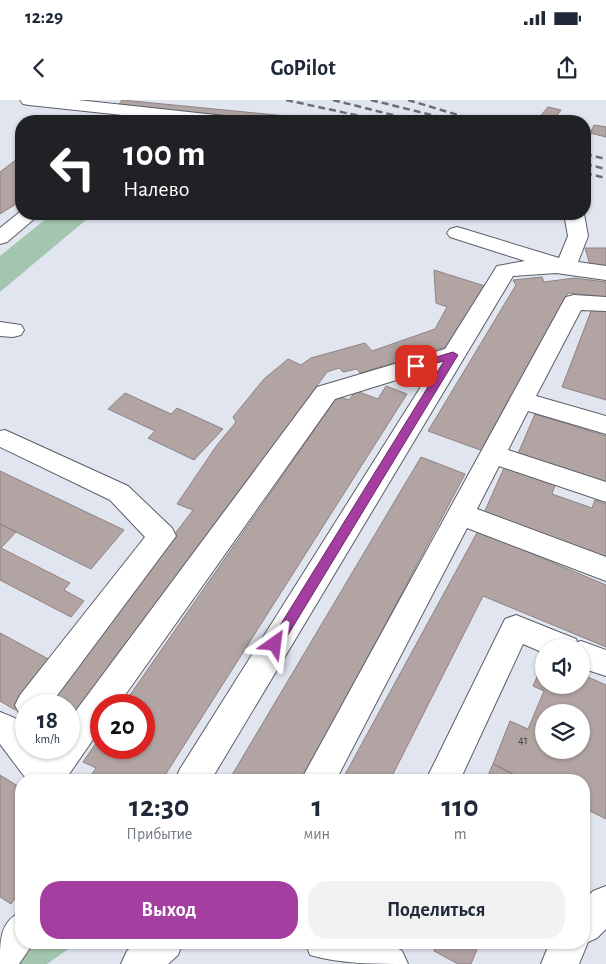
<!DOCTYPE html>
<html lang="ru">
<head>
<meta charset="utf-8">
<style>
	body { margin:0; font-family:"Alegreya Sans",sans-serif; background:#f2f2f3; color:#1f2937; height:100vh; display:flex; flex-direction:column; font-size:19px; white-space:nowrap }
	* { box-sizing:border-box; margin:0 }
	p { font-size:16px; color:#747a83 }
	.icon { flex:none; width:28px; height:28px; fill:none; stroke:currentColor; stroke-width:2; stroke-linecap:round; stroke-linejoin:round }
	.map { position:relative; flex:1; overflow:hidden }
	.details { position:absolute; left:15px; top:674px; width:575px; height:175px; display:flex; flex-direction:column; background:#fff; border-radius:20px; box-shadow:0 1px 4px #0004 }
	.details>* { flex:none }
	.hud { position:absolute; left:15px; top:15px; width:576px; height:105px; border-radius:20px; box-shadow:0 1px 4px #0004; background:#202124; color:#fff; overflow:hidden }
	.buttons { position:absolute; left:535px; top:539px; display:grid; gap:10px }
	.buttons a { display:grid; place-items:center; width:55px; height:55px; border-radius:50%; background:#fff; box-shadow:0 1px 4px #0004; font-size:25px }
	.speed { position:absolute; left:15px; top:594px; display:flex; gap:10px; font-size:25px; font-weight:700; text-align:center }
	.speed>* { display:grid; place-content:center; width:65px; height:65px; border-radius:50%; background:#fff; box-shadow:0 1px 4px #0004; line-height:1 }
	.speed small { font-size:12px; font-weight:400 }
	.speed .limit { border:8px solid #d22; background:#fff; color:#111 }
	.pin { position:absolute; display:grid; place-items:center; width:42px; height:42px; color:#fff; margin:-21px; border-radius:10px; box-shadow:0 2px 8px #0006 }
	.me { position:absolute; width:55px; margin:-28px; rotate:31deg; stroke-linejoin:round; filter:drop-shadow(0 0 4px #0008) }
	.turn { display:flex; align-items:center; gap:18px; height:105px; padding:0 25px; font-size:22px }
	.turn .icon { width:65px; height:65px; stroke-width:2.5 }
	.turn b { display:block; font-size:35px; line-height:42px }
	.eta { display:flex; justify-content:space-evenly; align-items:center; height:85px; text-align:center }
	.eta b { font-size:30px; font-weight:700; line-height:35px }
	.action { display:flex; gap:10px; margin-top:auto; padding:10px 25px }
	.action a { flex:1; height:58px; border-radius:20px; background:#a53ea1; color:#fff; font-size:20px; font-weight:700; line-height:58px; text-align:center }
	.action a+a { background:#f2f2f3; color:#1f2937 }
	.status { display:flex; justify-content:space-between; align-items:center; height:35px; padding:0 25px; background:#fff; direction:ltr }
	.status svg { height:14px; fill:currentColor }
	header { display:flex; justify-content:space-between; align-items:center; height:65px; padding:0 25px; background:#fff; font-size:22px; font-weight:700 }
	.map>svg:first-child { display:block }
	.green { fill:#a2c6af }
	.building { fill:#b1a4a3; stroke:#8f8282; fill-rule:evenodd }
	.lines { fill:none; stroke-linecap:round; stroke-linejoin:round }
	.minor-casing { stroke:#5a5e67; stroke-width:2 }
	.major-casing { stroke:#5a5e67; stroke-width:2 }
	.minor { fill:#fff; fill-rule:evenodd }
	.major { fill:#fff; fill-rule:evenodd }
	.rail { stroke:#6b6e75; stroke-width:2.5; stroke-dasharray:7 4; stroke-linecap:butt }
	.route { fill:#a53ea1; stroke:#6b2869 }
	.labels { text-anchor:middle; stroke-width:4; stroke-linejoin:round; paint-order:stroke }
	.number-label { font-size:12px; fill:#454346 }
</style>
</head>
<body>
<div class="status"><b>12:29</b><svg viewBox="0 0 49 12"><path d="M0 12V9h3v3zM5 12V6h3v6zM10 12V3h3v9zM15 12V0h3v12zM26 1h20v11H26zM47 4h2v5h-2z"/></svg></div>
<header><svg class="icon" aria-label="back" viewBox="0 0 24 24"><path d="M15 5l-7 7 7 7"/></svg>GoPilot<svg class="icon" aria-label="share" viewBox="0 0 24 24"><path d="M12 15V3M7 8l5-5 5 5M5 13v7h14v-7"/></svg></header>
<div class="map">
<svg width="606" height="864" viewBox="0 0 606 864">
	<rect width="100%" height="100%" fill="#e1e5f0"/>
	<path class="green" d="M52,114H93L0,192V156Z
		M33,843H77L47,864H17Z"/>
	<path class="building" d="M122,0L317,19L325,21H249L117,7Z
		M548,7L561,10L553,21H536Z
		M594,25L606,27V37L590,33Z
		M17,59L21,60V101L0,114V72Z
		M585,148H606V168H591Z
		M434,170L488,187L456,230L462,238L452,245L360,273L357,269L343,272L339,268L327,272L69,624V605H45L193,410L177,404L217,345L236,322L233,317L264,279L288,259L301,265L311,258L365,243L372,251L435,229L447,207L436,203Z
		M542,177L544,182L575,178L606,182V197L568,193L483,351L428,331L516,185L513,180Z
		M593,206L606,210V300L562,287Z
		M386,286L407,294L162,680H129L123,677L121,680H88L96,668L83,662L101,636V648H144V605H123L338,296L349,300L356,291L378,299Z
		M125,293L171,314L177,308L223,329L194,360L148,338L155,331L108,309Z
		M535,314L606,336V385L517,356Z
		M421,357L465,374L303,680H229Z
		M504,368L555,385L552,394L592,408L595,400L606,404V457L484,413Z
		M0,371L124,430L91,469L0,424Z
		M0,424L16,432L1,448L70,483L64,490L84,501L71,517L0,480Z
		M478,431L606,485V547L483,496L390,680H342Z
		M0,533L54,562L15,610L0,601Z
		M544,561V585H581V574L606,585V719L584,708V680H525L493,664L510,621L528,629L544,591L533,586ZM544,612H581V650H544Z
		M493,664L525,680H486Z
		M0,675L21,688V789L11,804L0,797Z
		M437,842H480L471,864H458L434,851Z"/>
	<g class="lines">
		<defs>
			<path id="minor" d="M20,0H78L225,16L231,17L234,21H178L29,5L23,4Z
				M21,111V114H40L7,142L0,144V128Z
				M564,114H584L588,136L578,162L606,166V180L556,173L513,176L211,680H175L180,669L432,269L335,299L118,605H101V628L65,680H27L0,644V612C25,622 26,621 26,648H43L46,651L48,648H69V620L317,287L445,249L497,166L525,161L450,137L447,133L450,129L457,127L464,129L559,158L568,136Z
				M574,195L606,197V211L581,210L536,296L606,316V334L528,311L508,350L606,382V402L499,366L477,409L606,457V481L467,428L336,680H301L563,202L566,197Z
				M0,222L21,225L24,230L21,235L13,237L0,236Z
				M5,330L128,386L172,428L176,436L50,605H26V618L20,615L15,605L20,595L145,437L110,400L0,347V331Z
				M516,515L576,539L577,542L581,541L606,550V576L581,568V548H544V553L523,544L460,680H426L505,519Z
				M21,812V842H34L19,864H0C0,839 0,822 21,812Z
				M136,842H183L178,855L168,864H121L127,851Z
				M305,842H387L402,851L408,864C375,864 341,864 310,855Z"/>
			<path id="major" d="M606,786V829L597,838L588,842L579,864H541L550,842H584V800L593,791Z"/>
		</defs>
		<use href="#minor" class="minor-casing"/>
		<use href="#major" class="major-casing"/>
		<use href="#minor" class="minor"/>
		<use href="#major" class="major"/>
		<path class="rail" d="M286,0L383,21
			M333,0L417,21
			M371,0L456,21
			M408,0L478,21
			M585,54L606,59
			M585,64L606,69
			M585,73L606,78"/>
	</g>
	<path class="route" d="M453,252L458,255L280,548L275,550L271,548L269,544L271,540L444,261L416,269L412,266L413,264Z"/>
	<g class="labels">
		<g class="number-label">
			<text x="523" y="644">41</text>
		</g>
	</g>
</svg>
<div class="buttons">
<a><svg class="icon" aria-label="sound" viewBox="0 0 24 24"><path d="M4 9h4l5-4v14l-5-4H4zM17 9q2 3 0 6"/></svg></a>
<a><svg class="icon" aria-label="layers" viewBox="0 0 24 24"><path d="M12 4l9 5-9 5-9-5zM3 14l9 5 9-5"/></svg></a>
</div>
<div class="speed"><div>18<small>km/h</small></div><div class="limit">20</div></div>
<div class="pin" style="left:416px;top:266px;background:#d93025"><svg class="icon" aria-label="arrive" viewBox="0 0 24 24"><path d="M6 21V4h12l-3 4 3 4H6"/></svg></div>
<svg class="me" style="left:275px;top:544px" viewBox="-20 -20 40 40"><path d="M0-17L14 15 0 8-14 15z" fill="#a53ea1" stroke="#fff" stroke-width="4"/></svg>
<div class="hud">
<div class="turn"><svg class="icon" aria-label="left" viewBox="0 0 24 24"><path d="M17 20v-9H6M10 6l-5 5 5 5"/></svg><div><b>100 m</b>Налево</div></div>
</div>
<section class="details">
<div class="eta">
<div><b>12:30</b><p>Прибытие</p></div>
<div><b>1</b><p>мин</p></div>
<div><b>110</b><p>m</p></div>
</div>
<div class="action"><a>Выход</a><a>Поделиться</a></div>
</section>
</div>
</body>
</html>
